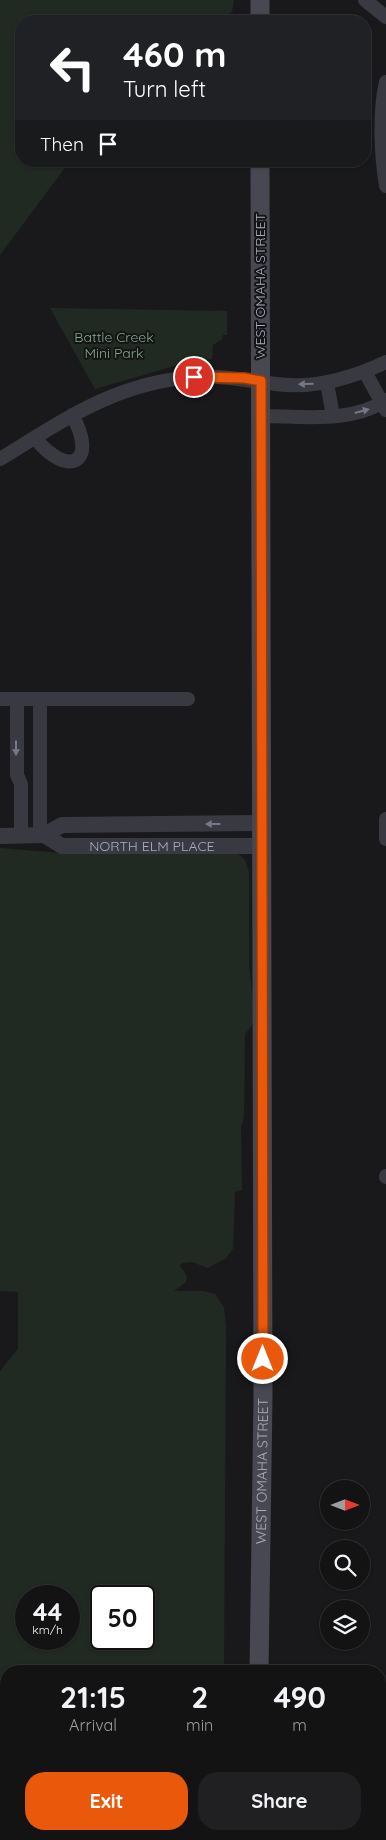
<!DOCTYPE html>
<html lang="en">
<head>
<meta charset="utf-8">
<style>
	body { margin:0; font-family:Quicksand,sans-serif; background:#202022; color:#f1f3f6; height:100vh; display:flex; flex-direction:column; font-size:19px; white-space:nowrap }
	* { box-sizing:border-box; margin:0 }
	p { font-size:16px; color:#9d9ea0 }
	.icon { flex:none; width:28px; height:28px; fill:none; stroke:currentColor; stroke-width:2; stroke-linecap:round; stroke-linejoin:round }
	.map { position:relative; flex:1; overflow:hidden }
	.panel { position:absolute; left:0px; top:1665px; width:386px; height:175px; display:flex; flex-direction:column; background:#131314; border-radius:20px 20px 0 0; box-shadow:0 1px 4px #0004,0 0 0 1px #323234 }
	.panel>* { flex:none }
	.banner { position:absolute; left:15px; top:15px; width:356px; height:152px; border-radius:20px; box-shadow:0 1px 4px #0004,0 0 0 1px #323234; background:#202124; color:#fff; overflow:hidden }
	.needle { width:32px; rotate:90deg }
	.fabs { position:absolute; left:320px; top:1480px; display:grid; gap:10px }
	.fabs a { display:grid; place-items:center; width:50px; height:50px; border-radius:50%; background:#131314; box-shadow:0 1px 4px #0004,0 0 0 1px #323234; font-size:25px }
	.speed { position:absolute; left:15px; top:1585px; display:flex; gap:10px; font-size:25px; font-weight:700; text-align:center }
	.speed>* { display:grid; place-content:center; width:65px; height:65px; border-radius:50%; background:#131314; box-shadow:0 1px 4px #0004,0 0 0 1px #323234; line-height:1 }
	.speed small { font-size:12px; font-weight:400 }
	.speed .limit { border:2px solid #111; border-radius:8px; background:#fff; color:#111 }
	.pin { position:absolute; display:grid; place-items:center; width:42px; height:42px; color:#fff; margin:-21px; border:2px solid #fff; border-radius:50%; box-shadow:0 1px 5px #0007 }
	.me { position:absolute; width:55px; margin:-28px; rotate:0deg; stroke-linejoin:round; filter:drop-shadow(0 0 4px #0008) }
	.turn { display:flex; align-items:center; gap:18px; height:105px; padding:0 25px; font-size:22px }
	.turn .icon { width:65px; height:65px; stroke-width:2.5 }
	.turn b { display:block; font-size:35px; line-height:42px }
	.then { display:flex; align-items:center; height:48px; padding:0 25px; background:#0003; gap:10px; font-size:19px }
	.eta { display:flex; justify-content:space-evenly; align-items:center; height:85px; text-align:center }
	.eta b { font-size:30px; font-weight:700; line-height:35px }
	.cta { display:flex; gap:10px; margin-top:auto; padding:10px 25px }
	.cta a { flex:1; height:58px; border-radius:20px; background:#ea580c; color:#fff; font-size:20px; font-weight:700; line-height:58px; text-align:center }
	.cta a+a { background:#202022; color:#f1f3f6 }
	.map>svg:first-child { display:block }
	.green { fill:#202a23; fill-rule:evenodd }
	.lines { fill:none; stroke-linecap:round; stroke-linejoin:round }
	.minor { stroke:#393941; stroke-width:14 }
	.tertiary { stroke:#393941; stroke-width:16 }
	.secondary { stroke:#474851; stroke-width:19 }
	.oneway { fill:#777885 }
	.route-casing { stroke:#983908; stroke-width:12 }
	.route { stroke:#ea580c; stroke-width:9 }
	.labels { text-anchor:middle; stroke-width:4; stroke-linejoin:round; paint-order:stroke }
	.street-label { font-size:14px; fill:#aaacbc; stroke:#141416 }
	.park-label { font-size:14px; fill:#7fa889; stroke:#141416 }
</style>
</head>
<body>
<div class="map">
<svg width="386" height="1840" viewBox="0 0 386 1840">
	<rect width="100%" height="100%" fill="#19191b"/>
	<path class="green" d="M0,0H234L232,12L216,21H21V161H70L0,255Z
		M50,308L227,311V335H223L222,339L213,345L212,359L178,365L95,389Z
		M0,848L62,853L238,854L245,860L249,872V965L255,1021L245,1034L244,1116L241,1127L242,1190L235,1192L233,1249L226,1258L208,1268L192,1262L182,1263L180,1266L187,1276L186,1282L174,1291H203L215,1294L224,1307L226,1327L224,1671H6V1742H0V1371L18,1349V1292L0,1291ZM26,1596H69V1639H26ZM101,1596H144V1639H101Z
		M0,1801H6V1834H246V1840H0Z"/>
	<g class="lines">
		<path class="minor" d="M365,0L386,17
			M386,82C379,111 381,156 386,186
			M365,372L386,410
			M327,383L333,416
			M261,416C301,416 351,424 386,400
			M35,438C68,479 99,463 72,415
			M0,459C64,420 115,383 193,377C222,375 248,381 276,384C314,389 352,378 386,362
			M0,699H188
			M17,699V775L21,784V836
			M40,699V835
			M386,819V839
			M386,1176V1177
			M380,1829H386"/>
		<g class="tertiary">
			<path id="s1" d="M44,835L62,846H262"/>
			<path d="M0,836L44,835L62,825L262,823"/>
			<path d="M380,1762H386"/>
		</g>
		<g class="secondary">
			<path d="M260,0V21"/>
			<path id="s2" d="M259,1671L263,1398L260,161"/>
			<path d="M0,1755H6"/>
			<path d="M0,1778H6"/>
			<path d="M259,1834V1840"/>
		</g>
	</g>
	<defs><path id="oneway-solid" d="M-6-.8H1V-3.2L6.5 0L1 3.2V.8H-6Z" transform="scale(1.25)"/></defs>
	<g class="oneway">
		<use href="#oneway-solid" transform="translate(306 384) rotate(179)"/>
		<use href="#oneway-solid" transform="translate(362 411) rotate(-15)"/>
		<use href="#oneway-solid" transform="translate(16 748) rotate(90)"/>
		<use href="#oneway-solid" transform="translate(213 824) rotate(180)"/>
	</g>
	<g class="lines">
		<defs>
			<path id="route" d="M194,377L244,378L261,381L263,1359"/>
		</defs>
		<use href="#route" class="route-casing"/>
		<use href="#route" class="route"/>
	</g>
	<g class="labels">
		<g class="street-label">
			<text transform="translate(260 286) rotate(-90)" y="5">WEST OMAHA STREET</text>
			<text dy="5" stroke="none"><textPath href="#s1" startOffset="111">NORTH ELM PLACE</textPath></text>
			<text dy="5" stroke="none"><textPath href="#s2" startOffset="200">WEST OMAHA STREET</textPath></text>
		</g>
		<g class="park-label">
			<text x="114" y="342">Battle Creek<tspan x="114" dy="16">Mini Park</tspan></text>
		</g>
	</g>
</svg>
<div class="fabs">
<a><svg class="needle" viewBox="-14 -14 28 28"><path d="M0-13l5 13h-10z" fill="#e53935"/><path d="M0 13l5-13h-10z" fill="#9d9ea0"/></svg></a>
<a><svg class="icon" aria-label="search" viewBox="0 0 24 24"><circle cx="10" cy="10" r="6"/><path d="M15 15l6 6"/></svg></a>
<a><svg class="icon" aria-label="layers" viewBox="0 0 24 24"><path d="M12 4l9 5-9 5-9-5zM3 14l9 5 9-5"/></svg></a>
</div>
<div class="speed"><div>44<small>km/h</small></div><div class="limit">50</div></div>
<div class="pin" style="left:194px;top:377px;background:#d93025"><svg class="icon" aria-label="arrive" viewBox="0 0 24 24"><path d="M6 21V4h12l-3 4 3 4H6"/></svg></div>
<svg class="me" style="left:263px;top:1359px" viewBox="-20 -20 40 40"><circle r="17" fill="#ea580c" stroke="#fff" stroke-width="3"/><path d="M0-11L8 9 0 5-8 9z" fill="#fff"/></svg>
<div class="banner">
<div class="turn"><svg class="icon" aria-label="left" viewBox="0 0 24 24"><path d="M17 20v-9H6M10 6l-5 5 5 5"/></svg><div><b>460 m</b>Turn left</div></div>
<div class="then">Then<svg class="icon" aria-label="arrive" viewBox="0 0 24 24"><path d="M6 21V4h12l-3 4 3 4H6"/></svg></div>
</div>
<section class="panel">
<div class="eta">
<div><b>21:15</b><p>Arrival</p></div>
<div><b>2</b><p>min</p></div>
<div><b>490</b><p>m</p></div>
</div>
<div class="cta"><a>Exit</a><a>Share</a></div>
</section>
</div>
</body>
</html>
